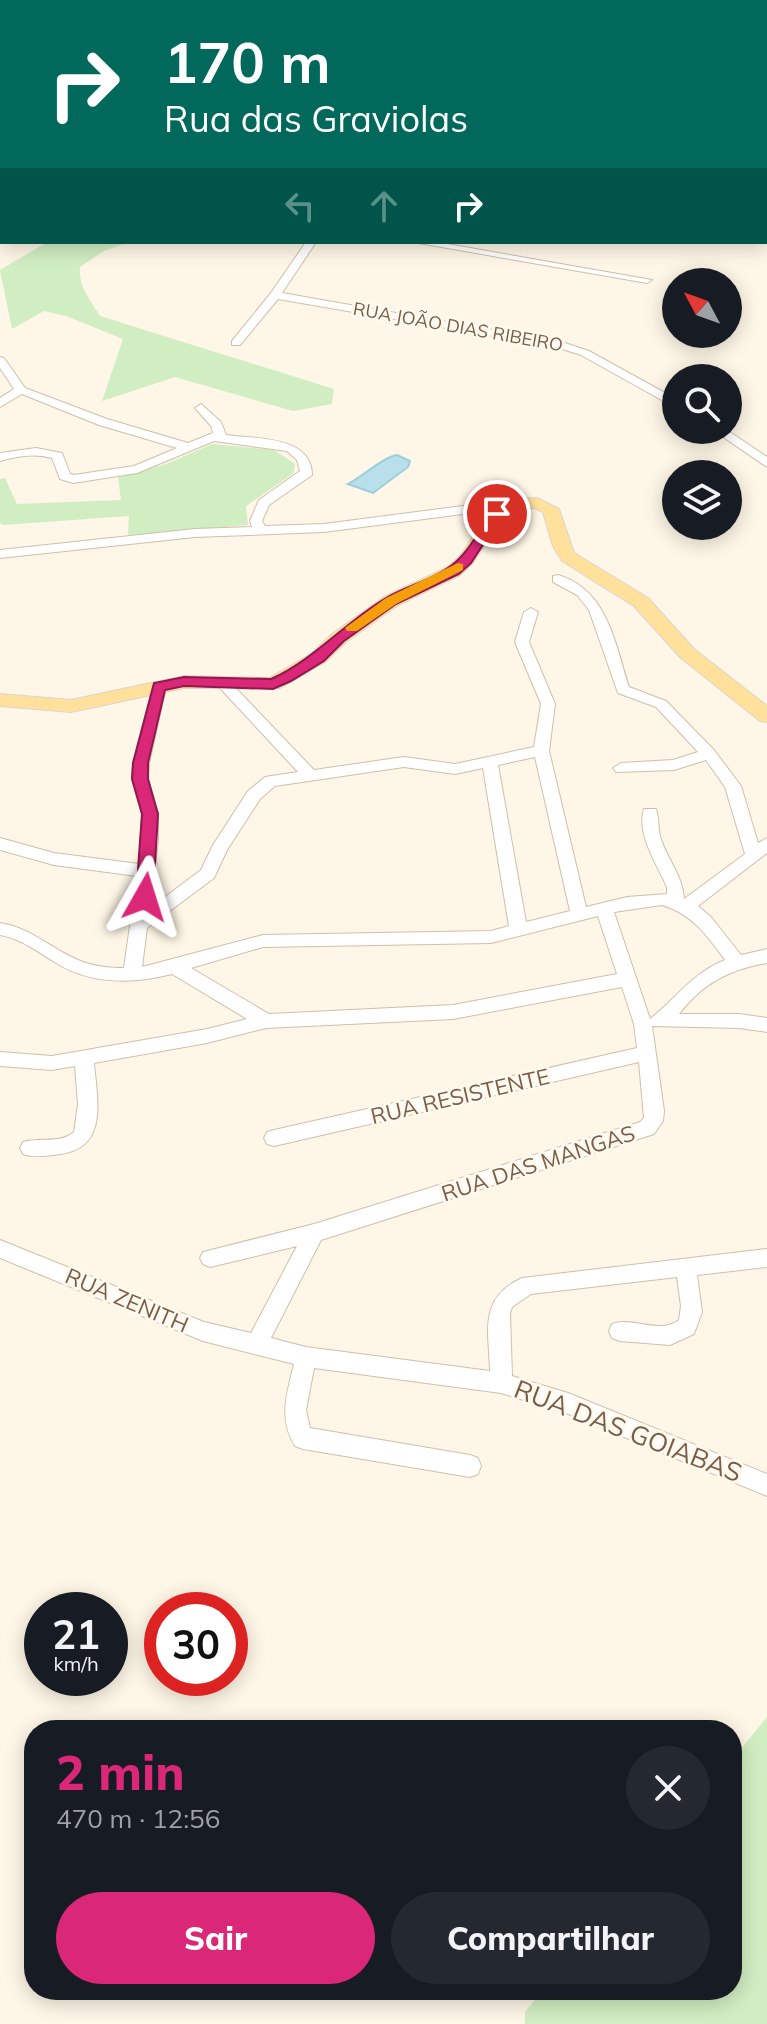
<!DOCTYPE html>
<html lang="pt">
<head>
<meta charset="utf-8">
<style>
	body { margin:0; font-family:Mulish,sans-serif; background:#242831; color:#f1f3f6; height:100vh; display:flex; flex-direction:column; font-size:30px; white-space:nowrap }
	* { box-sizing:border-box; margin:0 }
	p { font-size:26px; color:#9ea1a6 }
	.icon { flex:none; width:44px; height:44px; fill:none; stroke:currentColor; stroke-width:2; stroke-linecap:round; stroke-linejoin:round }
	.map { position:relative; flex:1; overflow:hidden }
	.side { position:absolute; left:24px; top:1720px; width:718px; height:280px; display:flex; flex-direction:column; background:#171b24; border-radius:32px; box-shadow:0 4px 20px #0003 }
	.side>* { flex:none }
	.banner { position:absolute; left:0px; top:0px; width:768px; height:244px; box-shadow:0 4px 20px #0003; background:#00695c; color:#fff; overflow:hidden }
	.needle { width:52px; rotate:311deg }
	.controls { position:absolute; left:662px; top:268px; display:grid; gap:16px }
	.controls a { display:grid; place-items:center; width:80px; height:80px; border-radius:50%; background:#171b24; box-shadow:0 4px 20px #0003; font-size:40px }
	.speed { position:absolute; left:24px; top:1592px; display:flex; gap:16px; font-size:40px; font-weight:700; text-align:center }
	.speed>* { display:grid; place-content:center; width:104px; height:104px; border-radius:50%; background:#171b24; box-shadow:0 4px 20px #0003; line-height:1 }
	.speed small { font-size:20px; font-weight:400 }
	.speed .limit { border:12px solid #d22; background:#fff; color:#111 }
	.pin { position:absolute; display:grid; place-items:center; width:68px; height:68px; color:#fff; margin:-34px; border:4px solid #fff; border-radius:50%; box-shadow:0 2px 8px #0007 }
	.me { position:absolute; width:88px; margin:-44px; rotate:6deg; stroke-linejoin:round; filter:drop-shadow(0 0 6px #0008) }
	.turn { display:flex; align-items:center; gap:28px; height:168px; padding:0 32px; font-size:36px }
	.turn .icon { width:104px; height:104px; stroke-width:2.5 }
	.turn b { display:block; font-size:56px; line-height:68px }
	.lanes { display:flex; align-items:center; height:76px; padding:0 32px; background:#0003; justify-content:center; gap:40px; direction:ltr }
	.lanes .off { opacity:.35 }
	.round { display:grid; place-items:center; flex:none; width:84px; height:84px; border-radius:42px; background:#242831 }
	.headline { display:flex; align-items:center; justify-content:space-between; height:136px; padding:0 32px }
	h1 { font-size:48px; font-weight:800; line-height:60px; color:#db2777 }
	.cta { display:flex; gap:16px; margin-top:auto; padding:16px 32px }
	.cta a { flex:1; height:92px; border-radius:48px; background:#db2777; color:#fff; font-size:32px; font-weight:800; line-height:92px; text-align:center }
	.cta a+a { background:#242831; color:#f1f3f6 }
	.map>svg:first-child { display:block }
	.industrial { fill:#eee8e0 }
	.green { fill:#d1edc2 }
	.water { fill:#b8dfea; stroke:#9dcedc; stroke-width:2 }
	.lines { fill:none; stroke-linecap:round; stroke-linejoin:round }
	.minor-casing { stroke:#d1beaa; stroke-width:2 }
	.major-casing { stroke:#dcd5cf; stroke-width:2 }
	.minor { fill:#fff; fill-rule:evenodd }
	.major { fill:#ffe19c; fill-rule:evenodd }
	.route { fill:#db2777; stroke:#8e194d; stroke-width:2 }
	.slow { fill:#f59e0b }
	.labels { text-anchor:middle; stroke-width:6; stroke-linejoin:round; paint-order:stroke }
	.far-street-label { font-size:18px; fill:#7a5d48; stroke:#fff9ee }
	.street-label { font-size:22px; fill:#7a5d48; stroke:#fff9ee }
	.near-street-label { font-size:26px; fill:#7a5d48; stroke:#fff9ee }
</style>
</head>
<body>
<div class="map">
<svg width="767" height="2024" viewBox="0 0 767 2024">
	<rect width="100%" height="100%" fill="#fef6e6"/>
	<path class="industrial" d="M476,0H767V174L766,2Z"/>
	<path class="green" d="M56,242H129L104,251L80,267C78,286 90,300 100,316L334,389L332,404L293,411L175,377L102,401L123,339L66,316L44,311L12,329L0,270L44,244Z
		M212,444L274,450L295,464L294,473L246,506L248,525L128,535L129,516L3,525L0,523V479L5,478L17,504L121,500L118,477L166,464Z
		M767,1717V2024H525V2012L543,1990H732V1760Z"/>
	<path class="water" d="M397,455L410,461L408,467L373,493L348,484C362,477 383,457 397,455Z"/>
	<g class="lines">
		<defs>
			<path id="minor" d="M756,0H764L755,2Z
				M0,120H2V126H0Z
				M767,159V167H766V159Z
				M2,164V172L0,173V165Z
				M306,242H316L282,293L562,342L589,351L676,399V408L581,355L556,347L278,299L240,345H232V341L271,293Z
				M413,242H436L652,280L647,283Z
				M0,357L4,358L25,388L107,419L188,443L213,433L211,426L195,408L201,404L221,422L226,435C254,439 312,435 312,475L269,505L262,521L265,526L324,524L509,500L515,504L509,508L324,532L195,537L0,558V550L195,529L252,527L250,521L259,500L300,471L297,460L287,451L214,441L137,473L73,483L60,479L52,458C35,453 18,456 0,461V453L36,448L62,453L70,474L74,475L134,466L177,448L99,425L22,394L0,407V398L14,389L0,368Z
				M713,430H727L767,457V467Z
				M558,575C608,590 615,644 629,687L666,701L714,750L741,786L758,843L767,838V853L698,906L711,917L741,955L767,949V963C730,969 702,984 679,1014H739L767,1018V1032L739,1028L652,1026L664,1111L663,1121L654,1134L321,1240L271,1338L306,1347L490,1371C489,1331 478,1298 522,1278L767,1249V1267L697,1275L702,1312L694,1334L670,1345L620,1341L612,1338L609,1331L612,1324C633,1316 659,1335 679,1320L681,1306L677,1277L531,1294L512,1307L510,1314L512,1376L568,1393L767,1474V1496L566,1413L501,1393L314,1368L306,1410L310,1428L470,1455L478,1458L481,1466L478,1474L470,1477L303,1449L295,1446C278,1419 287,1393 294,1364L203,1341L0,1258V1240L204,1322L251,1333L297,1246L210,1267L203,1264L200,1258L203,1252L314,1224L640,1122L644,1118L639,1062L274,1146L267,1144L264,1138L267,1132L274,1130L637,1048L634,1024L622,987L453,1019L266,1028L207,1043L94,1063C97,1099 109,1148 60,1154C48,1156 34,1158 23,1154L20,1148L23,1142C40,1137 60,1144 74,1132L78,1104L75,1066L52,1070L0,1066V1052L52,1056L207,1029L247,1019L172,974C133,984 92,985 56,963C38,952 22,939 0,935V923C34,928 55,953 86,963C98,967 111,968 124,968L137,876L54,865L0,850V838L54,853L139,864L142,814L132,779L133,763L154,684L159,682L166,687L149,763L148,779L158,814V841L149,909L201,870L213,845L248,791L265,777L298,772L219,687V681H229L314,770L404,757L455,764L534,747L541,704L515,642L524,612L531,608L538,612L529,642L555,704L549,751L586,907L627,897L667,894V887C657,864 636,834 644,809H656C659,818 658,827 660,836C666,858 683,875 684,899L745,854L725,787L706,760L674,770L616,772L613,768L621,763L673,760L698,752L656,707L618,693L589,610L577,595L553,582V576ZM535,757L570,911L526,922L498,765ZM404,767L455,774L483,768L509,926L491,931L263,935L142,967L147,928L214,878L227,850L260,799L275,786ZM662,905C692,914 707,935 725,960C692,973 676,999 650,1019L614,912ZM598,916L617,974L453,1005L269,1014L191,968L263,947L491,943Z"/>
			<path id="major" d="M463,0H473L474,2H464Z
				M2,190V198L0,199V191Z
				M0,229H2L0,238Z
				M537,498L559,509L574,553L648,598L694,649L767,706V722L760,721L680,657L634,606L562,561L553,546L543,512L534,508L513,509L503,517L472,564L460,575L398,605L346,642L325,662L280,688H184L71,712L0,706V694L71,700L184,676L269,678L311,654L332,634L384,597L448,567L460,556L491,510L503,500Z"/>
		</defs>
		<use href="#minor" class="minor-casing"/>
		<use href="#major" class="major-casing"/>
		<use href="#minor" class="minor"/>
		<use href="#major" class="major"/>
	</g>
	<path class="route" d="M497,510L503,514L471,563L459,574L396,604L344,641L324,661L291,681L273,689L184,686L165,690L148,763V779L158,814L153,897L151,901H139L136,897L142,814L132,779L133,763L154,683L184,677L271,679C314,660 345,622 386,598C406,586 433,580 452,565C469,552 480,529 492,512Z"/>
	<path class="slow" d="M458,563L463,564V570L396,604L357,631H347L345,628L386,598Z"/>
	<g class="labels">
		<g class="far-street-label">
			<text transform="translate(458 327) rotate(10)" y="6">RUA JOÃO DIAS RIBEIRO</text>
		</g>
		<g class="street-label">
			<text transform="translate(460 1096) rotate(-13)" y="8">RUA RESISTENTE</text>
			<text transform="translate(538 1163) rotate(-18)" y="8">RUA DAS MANGAS</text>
			<text transform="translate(127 1300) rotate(23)" y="8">RUA ZENITH</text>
		</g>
		<g class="near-street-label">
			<text transform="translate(628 1431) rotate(21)" y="9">RUA DAS GOIABAS</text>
		</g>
	</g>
</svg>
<div class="controls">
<a><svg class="needle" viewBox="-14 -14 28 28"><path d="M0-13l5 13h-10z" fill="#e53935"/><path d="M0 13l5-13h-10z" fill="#9ea1a6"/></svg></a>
<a><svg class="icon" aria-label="search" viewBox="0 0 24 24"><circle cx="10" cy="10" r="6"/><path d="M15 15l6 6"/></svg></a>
<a><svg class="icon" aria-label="layers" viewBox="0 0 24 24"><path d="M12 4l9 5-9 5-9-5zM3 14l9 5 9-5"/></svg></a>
</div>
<div class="speed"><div>21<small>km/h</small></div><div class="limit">30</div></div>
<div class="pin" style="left:497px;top:514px;background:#d93025"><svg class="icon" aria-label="arrive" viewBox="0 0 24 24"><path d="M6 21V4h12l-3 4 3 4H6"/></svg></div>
<svg class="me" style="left:145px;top:897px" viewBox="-20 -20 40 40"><path d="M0-17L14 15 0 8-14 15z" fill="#db2777" stroke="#fff" stroke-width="4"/></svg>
<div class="banner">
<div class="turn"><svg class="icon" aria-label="right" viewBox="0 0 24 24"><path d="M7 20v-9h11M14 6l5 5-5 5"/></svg><div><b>170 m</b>Rua das Graviolas</div></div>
<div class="lanes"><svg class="icon off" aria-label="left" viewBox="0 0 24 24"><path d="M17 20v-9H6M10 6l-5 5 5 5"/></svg><svg class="icon off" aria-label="ahead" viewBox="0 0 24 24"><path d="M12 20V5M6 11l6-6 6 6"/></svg><svg class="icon" aria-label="right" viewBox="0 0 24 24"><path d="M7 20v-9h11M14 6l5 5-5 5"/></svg></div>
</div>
<section class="side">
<div class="headline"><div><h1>2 min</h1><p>470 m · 12:56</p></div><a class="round"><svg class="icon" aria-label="close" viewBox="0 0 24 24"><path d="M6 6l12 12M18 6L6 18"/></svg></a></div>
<div class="cta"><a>Sair</a><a>Compartilhar</a></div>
</section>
</div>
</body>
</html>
